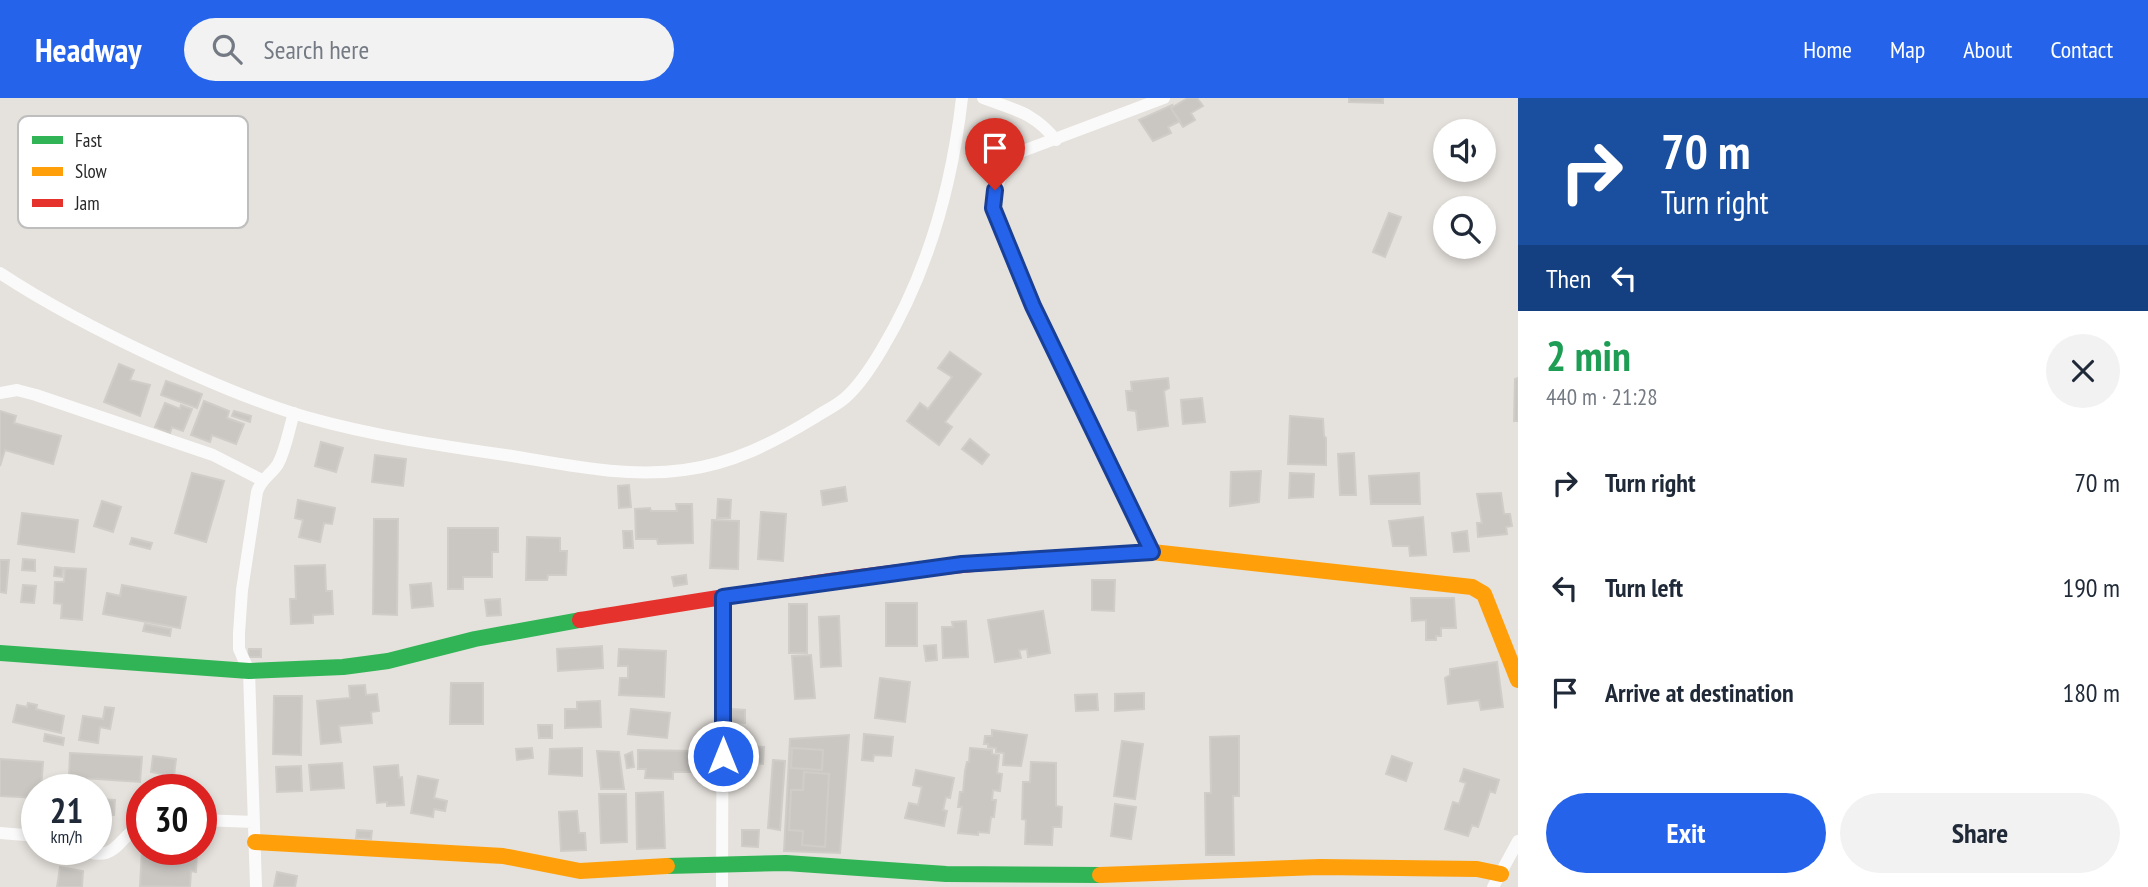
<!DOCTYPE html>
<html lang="en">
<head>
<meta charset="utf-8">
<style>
	body { margin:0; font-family:"PT Sans Narrow",sans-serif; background:#f2f2f3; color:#1f2937; height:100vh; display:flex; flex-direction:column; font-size:26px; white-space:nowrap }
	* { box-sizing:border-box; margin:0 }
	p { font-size:23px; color:#747a83 }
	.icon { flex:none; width:38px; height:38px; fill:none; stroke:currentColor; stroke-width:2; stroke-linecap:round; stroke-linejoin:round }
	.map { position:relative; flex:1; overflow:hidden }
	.sheet { display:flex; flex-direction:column; background:#fff; width:630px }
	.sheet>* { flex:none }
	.top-card { background:#1a4fa0; color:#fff; overflow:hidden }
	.controls { position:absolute; left:1433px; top:21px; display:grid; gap:14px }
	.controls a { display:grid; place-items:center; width:63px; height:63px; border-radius:50%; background:#fff; box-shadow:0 4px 10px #0003; font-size:35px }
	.speed { position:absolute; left:21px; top:676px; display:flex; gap:14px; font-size:35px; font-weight:700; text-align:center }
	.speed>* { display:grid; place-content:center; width:91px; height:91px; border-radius:50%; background:#fff; box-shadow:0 4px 10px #0003; line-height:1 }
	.speed small { font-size:18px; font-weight:400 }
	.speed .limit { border:10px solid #d22; background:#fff; color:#111 }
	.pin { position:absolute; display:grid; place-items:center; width:60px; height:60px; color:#fff; margin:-72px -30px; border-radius:50% 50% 50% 0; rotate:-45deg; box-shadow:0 0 7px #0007 }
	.pin .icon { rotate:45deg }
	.me { position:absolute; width:77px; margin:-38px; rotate:0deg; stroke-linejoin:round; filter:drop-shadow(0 0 5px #0008) }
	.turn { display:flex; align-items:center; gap:24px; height:147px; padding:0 28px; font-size:32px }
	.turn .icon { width:91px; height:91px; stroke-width:2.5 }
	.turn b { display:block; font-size:49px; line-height:60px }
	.then { display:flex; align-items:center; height:66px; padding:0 28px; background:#0003; gap:14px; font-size:26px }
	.round { display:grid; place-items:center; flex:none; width:74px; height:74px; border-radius:37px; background:#f2f2f3 }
	.overview { display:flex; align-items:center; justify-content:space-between; height:119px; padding:0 28px }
	h1 { font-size:42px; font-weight:800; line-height:52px; color:#1e9e55 }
	.button { display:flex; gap:14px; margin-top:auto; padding:14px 28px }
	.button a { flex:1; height:80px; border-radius:42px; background:#2563eb; color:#fff; font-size:28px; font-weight:800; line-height:80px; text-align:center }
	.button a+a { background:#f2f2f3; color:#1f2937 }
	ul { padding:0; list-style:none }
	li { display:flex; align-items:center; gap:21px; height:105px; padding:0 28px }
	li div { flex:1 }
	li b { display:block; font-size:26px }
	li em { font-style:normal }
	header { display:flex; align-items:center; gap:42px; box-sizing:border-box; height:98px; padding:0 35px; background:#2563eb; color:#fff }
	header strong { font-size:33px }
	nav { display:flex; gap:38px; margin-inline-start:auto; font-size:24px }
	.search { width:490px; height:63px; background:#f2f2f3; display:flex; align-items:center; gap:18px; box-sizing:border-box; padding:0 24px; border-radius:38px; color:#747a83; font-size:26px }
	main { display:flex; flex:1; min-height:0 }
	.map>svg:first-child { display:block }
	.building { fill:#cac7c3; stroke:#d0cdc8; stroke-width:2 }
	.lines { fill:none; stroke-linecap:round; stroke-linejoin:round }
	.street { stroke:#fbfafa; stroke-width:12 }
	.fast { stroke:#30b455; stroke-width:16 }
	.slow { stroke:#ff9f0a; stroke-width:16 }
	.jam { stroke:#e5322d; stroke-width:16 }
	.route-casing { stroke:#184099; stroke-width:18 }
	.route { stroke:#2563eb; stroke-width:12 }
	.key { fill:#fff; stroke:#bebebe; stroke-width:2 }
	.key-label { font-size:19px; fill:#272727 }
</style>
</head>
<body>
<header>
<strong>Headway</strong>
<div class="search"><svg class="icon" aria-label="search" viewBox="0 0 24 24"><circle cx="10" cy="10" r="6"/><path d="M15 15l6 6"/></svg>Search here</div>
<nav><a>Home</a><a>Map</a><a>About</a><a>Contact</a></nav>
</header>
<main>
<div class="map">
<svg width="1518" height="789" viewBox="0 0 1518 789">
	<rect width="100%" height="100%" fill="#e5e1dc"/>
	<path class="building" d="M1188,0H1197L1203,8L1191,15L1195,22L1183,29L1171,10Z
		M1349,0H1383V5L1349,4Z
		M1172,7L1171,10L1180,23L1168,29L1171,35L1153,43L1139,22Z
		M1389,115L1401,119L1385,159L1373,154Z
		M950,254L981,276L945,324L952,329L939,347L907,323L920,305L928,311L952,279L938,270Z
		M119,266L134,272L130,282L150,287L140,318L104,304Z
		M1168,280L1169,290L1164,293L1168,328L1138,332L1136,313L1128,312L1126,293H1132L1131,284Z
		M1518,280V323H1514L1515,281Z
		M166,283L202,296L197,310L161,297Z
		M1202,300L1205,324L1183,326L1181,302Z
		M204,303L229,313L227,320L244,326L236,346L212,337L210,344L191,337Z
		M165,305L180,311L181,307L192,311L183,333L172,329L170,335L155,329Z
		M0,313L16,318L14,325L61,338L53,366L5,352L0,368Z
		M234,313L251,318L250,324L232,318Z
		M1290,318L1323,321L1324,338L1326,340V367L1288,366Z
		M970,341L989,357L982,366L962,351Z
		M321,344L343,350L336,374L315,368Z
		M1354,355L1356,397H1340L1338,356Z
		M375,357L406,361L403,388L372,384Z
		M1261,373L1259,404L1230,408L1231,374Z
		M192,375L224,383L206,444L175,435Z
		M1290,375L1314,376L1313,399L1289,400Z
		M1419,375L1420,406H1371L1369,378Z
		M629,387L631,409L619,410L618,388Z
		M845,389L847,403L823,407L821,393Z
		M1501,395L1504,416H1510L1512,428L1506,429L1507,436L1478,439L1477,425H1482L1477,396Z
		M718,401L731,402L730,420H717Z
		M298,402L335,410L332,426L324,425L320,444L299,439L303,422L295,420Z
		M102,403L121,409L113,434L94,428Z
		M676,406H692L693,445L658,446L657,441H636L635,411L650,410L651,413H677Z
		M761,414L786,416L783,463L758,461Z
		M22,415L78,422L74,454L18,446Z
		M1423,419L1426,457L1410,458L1409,448H1393L1389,423Z
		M374,421H398L397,517L373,516Z
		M712,422L739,423L738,471L710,470Z
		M448,430H498V454H492V479H463V491H448Z
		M623,433H632L633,450H624Z
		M1467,433L1469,453L1454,454L1452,435Z
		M527,439L560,440V453H567L566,477H548L547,482H526Z
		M132,440L152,445L150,451L130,446Z
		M23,461L35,462V473L22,472Z
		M0,462H9L6,495L0,494Z
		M325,467L326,493H332L333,516L313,517V525L291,526L290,501H296L295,468Z
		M55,469L63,470L62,479L54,478Z
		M65,470L86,471L82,522L61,520L62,506L54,505L55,484H64Z
		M686,477L687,486L674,488L672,479Z
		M1092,482H1115L1114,513L1092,512Z
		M431,485L433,508L412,510L410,487Z
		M23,487L36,488L34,505L21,504Z
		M122,487L186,499L180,530L103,516L107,495L120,498Z
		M1411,500H1454L1456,530H1441V538H1436V542H1426V522L1412,523Z
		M500,501L501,517L487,518L485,502Z
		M886,505H917V548H886Z
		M789,506H807V555H789Z
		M1043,513L1050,555L1028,559L1027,551L1019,552L1021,560L995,564L988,522Z
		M839,518L841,568L821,569L819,519Z
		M966,523L968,559L943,560L942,529H953L952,524Z
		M145,526L171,531L170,538L143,533Z
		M936,547L937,562L926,563L924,548Z
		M602,548L603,570L558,573L557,551Z
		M249,551H261V559H248Z
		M619,551L666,553L664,599L619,597L620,580H628V568H618Z
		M811,557L815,600L795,601L792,558Z
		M1497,564L1503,609L1481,612L1479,602L1448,606L1445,580L1450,577V571Z
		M880,580L910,584L905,624L875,620Z
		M451,585H483V626H450Z
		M365,587L366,597L377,596L379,613L371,614L372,625L339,628L341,644L321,646L317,603L350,600L349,588Z
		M1144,595V611L1115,613V596Z
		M1097,596L1098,612L1076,613L1075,597Z
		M274,598H302L301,657L273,656Z
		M600,603L601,629L565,630V611H577V604Z
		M28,605L37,607L36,611L64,618L61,635L13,624L17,607L27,609Z
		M105,609L114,610L110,631L100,629L98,645L79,642L83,618L103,621Z
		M631,611L670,615L667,640L628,636Z
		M731,611L745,612V625L731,624Z
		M538,627H552V640H539Z
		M992,632L1027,637L1021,668L1003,667L1004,655L996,654V650L988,649V646H984L985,638H992Z
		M45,636L64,640L63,647L44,643Z
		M864,636L893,639L891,658L874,657L873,663L862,662Z
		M849,637L840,755L784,753L790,641Z
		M1239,638V698H1233L1234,757H1206L1205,695H1211L1210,639Z
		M1122,643L1143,646L1135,701L1114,698Z
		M747,648L764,649L763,666L752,665L753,662L745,661Z
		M532,650L533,660L517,662L516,651Z
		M582,650V678L549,676L550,651Z
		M792,650L823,652L822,672L791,670Z
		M970,650L992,652V656L999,657L997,675L1002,676L1000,693L993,692L992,702H996L994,719H991L989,735L978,734V737L958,735L962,709H958L960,694H963L965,673L967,664H969Z
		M638,652L691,653L690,674H673V681L645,680L646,671H638Z
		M597,653L619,654L624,691H601Z
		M632,654L634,669L627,670L625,657Z
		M70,655L142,659L140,684L69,679Z
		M153,658L176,661L174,678L151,674Z
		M1392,658L1412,665L1406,683L1386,676Z
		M0,661L43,664L41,691H37V700L0,698Z
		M773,662L785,663L780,732L768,730Z
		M1031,664L1056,665V708L1062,709L1061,729H1053L1052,747L1025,746L1026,722L1022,721L1023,684H1030Z
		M342,665L344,690L311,692L309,667Z
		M398,667L399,680L402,679L404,707L387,708V704L377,705L374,669Z
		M301,668L302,693L277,694L276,669Z
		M1464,671L1499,682L1495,695L1490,693L1478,729L1472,727L1468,738L1445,731L1453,704L1459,706L1466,685L1460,683Z
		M916,672L954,680L950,700L946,699L943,712L947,713L944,728L905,720L909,705L918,707L922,689L913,687Z
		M804,674L829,676L825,749L802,747L803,733L789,732L791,692H803Z
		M418,678L438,682L434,700L447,703L445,713L434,711L433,719L411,715Z
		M75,685L93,686L92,691H75Z
		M663,694L665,750L637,751L636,695Z
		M599,696H626L627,744L601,745Z
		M96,701L115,702L114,717H96Z
		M1115,706L1136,709L1131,741L1111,738Z
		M577,713L579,735H585L586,752L561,753L559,714Z
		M357,732L372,733L371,741L356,740Z
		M742,732H759L758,749L742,748Z
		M142,751H191V754H197L196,774L191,773L190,789L140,788Z
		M60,769L83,773L82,789H57Z
		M277,774L297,778L295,789H274Z"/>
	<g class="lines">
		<path class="street" d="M983,0C1015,12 1033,14 1056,42
			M0,175C50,208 103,235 157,260C205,282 255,304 306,319C373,338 443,348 512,358C568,367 626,380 684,372C732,366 773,345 814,320C824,313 836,308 845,300C860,287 872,268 882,251C927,176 952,87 962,0
			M0,295L17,292L36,297L213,357L262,382
			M1152,454L1033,208L993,110C995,87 1002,74 1015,56L1164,0
			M201,722L254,724
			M0,735L37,738
			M77,751C119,766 114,742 142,726
			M256,789L249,573L239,551V535L242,492L257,394C261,381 271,377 278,366C286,351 289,331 294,315
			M722,789L723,499
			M1493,789L1518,743"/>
		<path class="fast" d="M0,555L249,573L343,569L388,563L475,541L580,522
			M667,768L786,765L946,776L1100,777"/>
		<path class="slow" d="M1036,461L1152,454L1472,489L1484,496L1518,582
			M255,744L503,758L580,773L667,768
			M1100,777L1320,769L1477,771L1501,776"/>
		<path class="jam" d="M580,522C731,498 883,471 1036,461"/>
	</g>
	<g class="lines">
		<defs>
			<path id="route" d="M723,658V499L962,466L1152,454L1033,208L993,110L995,92"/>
		</defs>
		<use href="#route" class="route-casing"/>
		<use href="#route" class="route"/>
	</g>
	<rect x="18" y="18" width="230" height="112" rx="10" class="key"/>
	<rect x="32" y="38" width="31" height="8" fill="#30b455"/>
	<rect x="32" y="69" width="31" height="9" fill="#ff9f0a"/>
	<rect x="32" y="101" width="31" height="8" fill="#e5322d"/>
	<g class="key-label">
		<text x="75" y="49">Fast</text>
		<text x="75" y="80">Slow</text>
		<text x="75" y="112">Jam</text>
	</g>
</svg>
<div class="controls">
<a><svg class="icon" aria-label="sound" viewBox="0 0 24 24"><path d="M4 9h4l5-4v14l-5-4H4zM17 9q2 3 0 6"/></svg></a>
<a><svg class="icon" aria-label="search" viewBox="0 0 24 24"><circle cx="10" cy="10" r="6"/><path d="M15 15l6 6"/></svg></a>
</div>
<div class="speed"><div>21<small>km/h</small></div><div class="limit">30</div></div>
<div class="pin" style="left:995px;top:92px;background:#d93025"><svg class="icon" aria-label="arrive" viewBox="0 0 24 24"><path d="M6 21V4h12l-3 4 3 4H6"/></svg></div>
<svg class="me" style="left:723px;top:658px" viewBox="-20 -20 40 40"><circle r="17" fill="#2563eb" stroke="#fff" stroke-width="3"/><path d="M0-11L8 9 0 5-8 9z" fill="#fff"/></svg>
</div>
<section class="sheet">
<div class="top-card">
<div class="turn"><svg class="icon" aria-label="right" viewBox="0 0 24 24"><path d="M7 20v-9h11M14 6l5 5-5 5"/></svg><div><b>70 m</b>Turn right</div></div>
<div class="then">Then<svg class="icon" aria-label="left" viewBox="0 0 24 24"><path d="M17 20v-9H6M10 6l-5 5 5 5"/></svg></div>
</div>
<div class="overview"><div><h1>2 min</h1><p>440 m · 21:28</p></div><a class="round"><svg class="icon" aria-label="close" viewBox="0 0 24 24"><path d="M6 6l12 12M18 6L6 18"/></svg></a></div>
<ul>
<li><svg class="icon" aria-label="right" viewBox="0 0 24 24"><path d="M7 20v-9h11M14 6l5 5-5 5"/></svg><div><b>Turn right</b></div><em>70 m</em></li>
<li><svg class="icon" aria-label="left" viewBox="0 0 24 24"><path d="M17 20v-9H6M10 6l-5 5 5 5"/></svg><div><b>Turn left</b></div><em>190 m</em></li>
<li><svg class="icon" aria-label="arrive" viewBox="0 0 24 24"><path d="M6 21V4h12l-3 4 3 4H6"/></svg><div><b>Arrive at destination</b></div><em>180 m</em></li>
</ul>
<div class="button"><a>Exit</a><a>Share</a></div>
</section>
</main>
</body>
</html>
